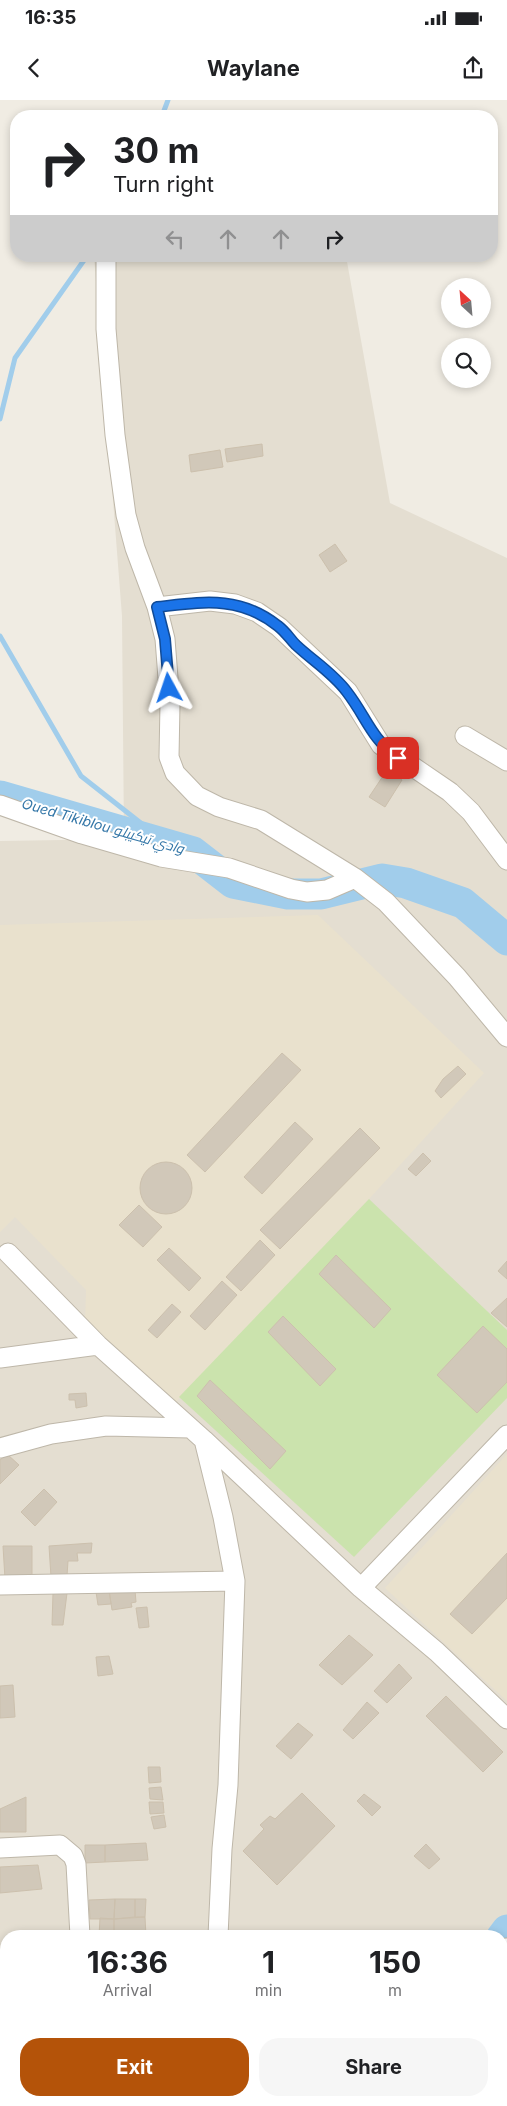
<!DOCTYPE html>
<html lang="en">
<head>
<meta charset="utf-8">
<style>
	body { margin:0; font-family:Inter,Cairo,sans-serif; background:#f6f6f6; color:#202124; height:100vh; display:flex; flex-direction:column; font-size:19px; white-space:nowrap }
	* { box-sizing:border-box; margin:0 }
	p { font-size:16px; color:#757577 }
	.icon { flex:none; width:28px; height:28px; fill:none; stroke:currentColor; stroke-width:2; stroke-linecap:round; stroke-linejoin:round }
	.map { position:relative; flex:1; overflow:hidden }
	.sheet { position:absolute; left:0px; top:1830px; width:508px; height:176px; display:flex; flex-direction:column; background:#fff; border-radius:20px 20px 0 0; box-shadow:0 2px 8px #0003 }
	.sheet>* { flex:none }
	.top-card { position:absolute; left:10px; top:10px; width:488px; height:152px; border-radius:20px; box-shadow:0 2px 8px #0003; background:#fff; color:#202124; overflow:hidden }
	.needle { width:32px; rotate:334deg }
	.tools { position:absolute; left:441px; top:178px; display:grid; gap:10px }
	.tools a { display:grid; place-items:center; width:50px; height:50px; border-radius:50%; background:#fff; box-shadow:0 2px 8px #0003; font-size:25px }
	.pin { position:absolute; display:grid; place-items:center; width:42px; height:42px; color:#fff; margin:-21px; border-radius:10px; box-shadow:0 2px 8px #0006 }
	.me { position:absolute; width:55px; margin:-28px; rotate:355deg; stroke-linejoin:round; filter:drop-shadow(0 0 4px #0008) }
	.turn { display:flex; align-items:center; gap:18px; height:105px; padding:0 20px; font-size:22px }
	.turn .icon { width:65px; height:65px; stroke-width:2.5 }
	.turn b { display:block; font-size:35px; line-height:42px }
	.lanes { display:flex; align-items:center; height:48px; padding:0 20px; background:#0003; justify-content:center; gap:25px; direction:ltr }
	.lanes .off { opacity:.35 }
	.eta { display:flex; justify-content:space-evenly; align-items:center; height:85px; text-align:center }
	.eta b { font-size:30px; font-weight:700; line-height:35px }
	.button { display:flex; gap:10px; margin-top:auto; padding:10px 20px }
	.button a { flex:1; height:58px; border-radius:20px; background:#b45309; color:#fff; font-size:20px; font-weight:700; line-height:58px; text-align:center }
	.button a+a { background:#f6f6f6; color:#202124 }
	.status { display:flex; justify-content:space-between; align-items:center; height:35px; padding:0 25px; background:#fff; direction:ltr }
	.status svg { height:14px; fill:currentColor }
	header { display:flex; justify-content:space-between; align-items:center; height:65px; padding:0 20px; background:#fff; font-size:22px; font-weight:700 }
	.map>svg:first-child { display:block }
	.residential { fill:#e4ded1; fill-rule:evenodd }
	.education { fill:#e9e1cd }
	.green { fill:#cbe3ad }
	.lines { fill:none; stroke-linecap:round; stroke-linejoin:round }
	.stream { stroke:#a1cdeb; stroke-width:5 }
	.river { stroke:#a1cdeb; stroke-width:31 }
	.building { fill:#d1c8b9; stroke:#ccc0ad }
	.minor-casing { stroke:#beb7a9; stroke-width:21 }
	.minor { stroke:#fff; stroke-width:19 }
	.route-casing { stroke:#114b97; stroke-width:12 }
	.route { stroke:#1a73e8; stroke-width:9 }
	.labels { text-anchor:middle; stroke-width:4; stroke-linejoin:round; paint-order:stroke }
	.water-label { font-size:14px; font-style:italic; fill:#3376a7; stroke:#fff }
</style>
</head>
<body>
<div class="status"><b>16:35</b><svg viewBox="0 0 49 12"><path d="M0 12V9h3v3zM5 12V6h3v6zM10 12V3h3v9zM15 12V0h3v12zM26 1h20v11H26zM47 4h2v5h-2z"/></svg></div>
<header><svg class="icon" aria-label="back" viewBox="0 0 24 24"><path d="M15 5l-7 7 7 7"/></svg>Waylane<svg class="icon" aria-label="share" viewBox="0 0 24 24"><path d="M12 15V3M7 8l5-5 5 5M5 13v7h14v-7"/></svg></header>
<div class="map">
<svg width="507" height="2006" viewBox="0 0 507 2006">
	<rect width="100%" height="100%" fill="#f0ece3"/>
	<path class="residential" d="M94,156H346L390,403L507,458V2006H0V741L124,739L122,516ZM6,1836H501V2000H6Z"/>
	<path class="education" d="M318,815L484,973L369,1099L174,1304L85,1223L86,1190L15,1117L0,1132V825Z
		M507,1354V1601L385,1488Z"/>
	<path class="green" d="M369,1099L507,1230V1298L354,1457L179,1297Z"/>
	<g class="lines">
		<path class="stream" d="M162,16L168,0
			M0,319L15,258L87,156
			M0,536L81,676L170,746"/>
		<path class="river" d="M0,696L193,752L233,783L288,794H321L382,779L406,783L463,803L507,840
			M501,1838L507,1830
			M447,2000V2006"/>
	</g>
	<path class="building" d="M262,344L263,356L227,362L225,349Z
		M220,350L223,367L191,372L189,355Z
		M335,444L347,461L330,472L319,455Z
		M387,670L402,680L385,707L369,697Z
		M282,953L301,970L205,1072L187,1055Z
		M458,966L466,974L441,998L435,991L443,979Z
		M295,1022L313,1039L262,1094L244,1077Z
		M360,1028L380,1048L280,1149L260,1130Z
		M423,1053L431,1061L416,1076L408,1069Z
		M140 1088a26 26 0 1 1 52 0a26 26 0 1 1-52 0Z
		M139,1105L162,1127L143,1147L119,1125Z
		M260,1140L275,1155L241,1191L226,1177Z
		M169,1148L201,1178L189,1191L157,1160Z
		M336,1155L391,1209L374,1228L319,1174Z
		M507,1161V1179L498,1171Z
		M222,1181L237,1195L205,1230L190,1216Z
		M507,1198V1227L491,1213Z
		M172,1204L181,1212L157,1238L148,1230Z
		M283,1216L336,1269L320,1286L268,1232Z
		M483,1226L507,1249V1282L477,1313L437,1275Z
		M210,1280L286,1351L270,1369L197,1296Z
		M86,1293L87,1306L76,1308L75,1300H69V1294Z
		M7,1354L19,1365L0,1384V1360Z
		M44,1389L57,1402L35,1426L21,1412Z
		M92,1443L91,1453H77L78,1461H68L67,1476L51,1477L49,1446Z
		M3,1446H32V1478L5,1479Z
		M507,1453V1498L472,1534L450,1514Z
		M109,1490H135L136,1502L131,1503L132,1507L112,1510Z
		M109,1490L111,1504L98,1505L96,1492Z
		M53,1493H67L63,1525H52Z
		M147,1507L149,1527L139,1528L136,1508Z
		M349,1535L373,1555L342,1585L319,1565Z
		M109,1556L113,1574L98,1576L96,1557Z
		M399,1564L412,1578L387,1603L374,1591Z
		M13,1585L15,1617L0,1618V1586Z
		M446,1596L503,1652L483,1672L426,1616Z
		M367,1602L379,1613L353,1639L343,1630Z
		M298,1623L313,1635L291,1659L276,1646Z
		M148,1667H160L161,1682L149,1683Z
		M161,1687L163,1700L150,1699L149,1688Z
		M302,1693L335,1726L277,1785L243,1751L264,1729L260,1725L270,1716L275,1719Z
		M364,1694L381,1707L372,1716L357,1701Z
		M26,1697V1732H0V1709Z
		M149,1702H163L164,1713L150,1714Z
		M164,1715L166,1727L154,1729L151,1717Z
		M146,1743L148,1760L105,1762V1745Z
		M426,1744L440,1759L429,1769L414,1756Z
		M85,1745H105V1762L85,1763Z
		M38,1765L42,1789L0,1793V1767Z
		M115,1799L114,1819H90L89,1800Z
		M115,1799H135V1817L114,1819Z
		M135,1799H146L145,1817H135Z
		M145,1817L146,1836H114V1819Z
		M100,1818L114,1819V1836H99Z
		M71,2000H93L92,2006H70Z
		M96,2000H113L111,2006H96Z"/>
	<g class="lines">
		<defs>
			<path id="minor" d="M106,156V229L115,335L126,415L135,448L157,507L165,539L170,604L169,657L175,673L197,696L219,707L261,720L355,778L386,802L457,877L507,937
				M157,507L210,501L235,504L257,512L279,527L348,592L381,645L450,692L471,712L507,760
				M465,636L507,661
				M0,705L82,734L161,757L229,768L291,789L307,792L327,790L355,778
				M8,1153L98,1245L204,1340L361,1488L437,1552L507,1619
				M0,1258L98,1245
				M204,1340L223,1417L235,1481L228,1685L222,1749L218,1836
				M0,1348L51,1334L106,1326L190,1328
				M0,1485L235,1481
				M361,1488L507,1335
				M0,1748L60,1745L73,1756L76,1764L80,1836
				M501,1856L507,1848
				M501,1889L507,1880
				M0,1902H6
				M501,1979H507
				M221,2006L223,2000
				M317,2006L328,2000
				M472,2006V2000"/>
		</defs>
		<use href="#minor" class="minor-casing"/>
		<use href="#minor" class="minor"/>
	</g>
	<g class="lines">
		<defs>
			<path id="route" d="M169,588L165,539L157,507C203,502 239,495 278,526C285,531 290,539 296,545C313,561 333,573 347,592C367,618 370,637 398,658"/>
		</defs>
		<use href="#route" class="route-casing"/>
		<use href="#route" class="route"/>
	</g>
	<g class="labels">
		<g class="water-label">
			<text transform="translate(103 726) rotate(16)" y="5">Oued Tikiblou وادي تيكيبلو</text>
		</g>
	</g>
</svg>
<div class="tools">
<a><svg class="needle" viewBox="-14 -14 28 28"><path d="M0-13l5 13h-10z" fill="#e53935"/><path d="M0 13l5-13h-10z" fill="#757577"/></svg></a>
<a><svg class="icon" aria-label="search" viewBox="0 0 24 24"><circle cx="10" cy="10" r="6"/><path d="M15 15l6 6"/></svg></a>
</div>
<div class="pin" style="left:398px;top:658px;background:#d93025"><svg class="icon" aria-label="arrive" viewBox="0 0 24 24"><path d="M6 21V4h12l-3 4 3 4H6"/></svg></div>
<svg class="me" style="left:169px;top:588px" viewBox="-20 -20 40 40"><path d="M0-17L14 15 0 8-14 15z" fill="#1a73e8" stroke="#fff" stroke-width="4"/></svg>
<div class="top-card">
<div class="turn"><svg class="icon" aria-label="right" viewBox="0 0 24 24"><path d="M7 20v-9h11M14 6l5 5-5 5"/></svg><div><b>30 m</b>Turn right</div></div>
<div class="lanes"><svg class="icon off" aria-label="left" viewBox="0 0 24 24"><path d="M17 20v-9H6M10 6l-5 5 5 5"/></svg><svg class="icon off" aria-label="ahead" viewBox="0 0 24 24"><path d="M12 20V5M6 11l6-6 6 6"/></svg><svg class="icon off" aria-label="ahead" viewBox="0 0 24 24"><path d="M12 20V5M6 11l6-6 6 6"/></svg><svg class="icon" aria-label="right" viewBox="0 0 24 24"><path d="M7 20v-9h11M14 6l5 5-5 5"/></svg></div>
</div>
<section class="sheet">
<div class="eta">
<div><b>16:36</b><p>Arrival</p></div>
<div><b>1</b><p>min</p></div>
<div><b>150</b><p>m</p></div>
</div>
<div class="button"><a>Exit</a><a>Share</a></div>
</section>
</div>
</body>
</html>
